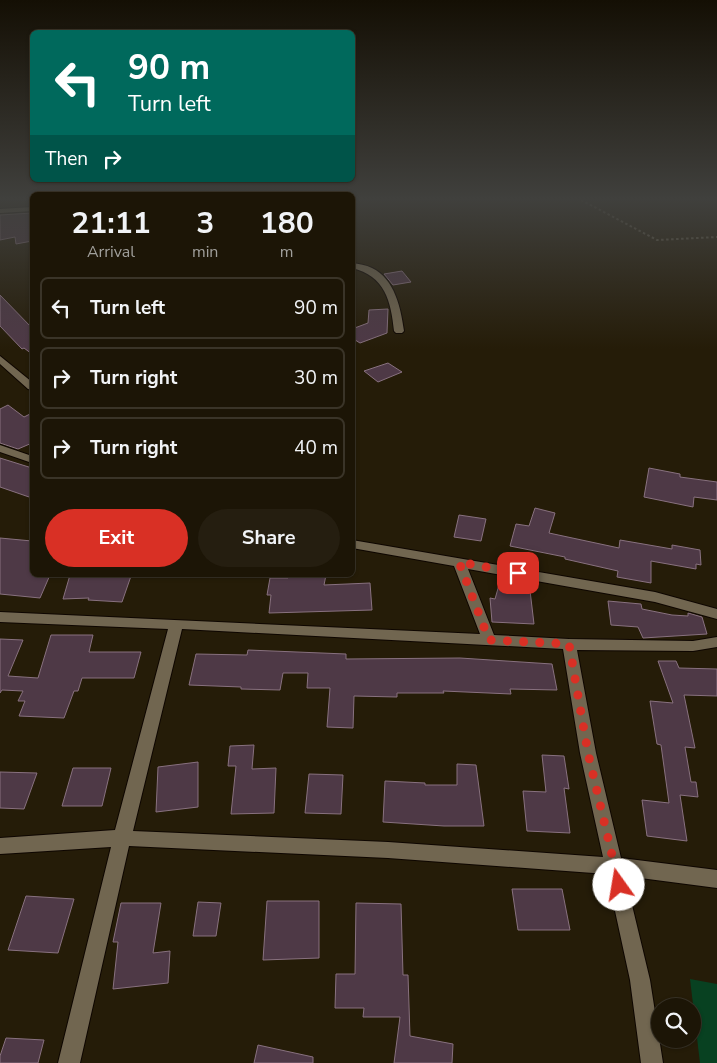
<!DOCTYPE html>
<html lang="en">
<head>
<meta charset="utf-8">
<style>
	body { margin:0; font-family:"Nunito Sans",sans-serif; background:#251e10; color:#f1f3f6; height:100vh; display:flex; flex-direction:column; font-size:19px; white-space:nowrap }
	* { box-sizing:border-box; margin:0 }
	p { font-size:16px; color:#a09f9b }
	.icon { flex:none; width:28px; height:28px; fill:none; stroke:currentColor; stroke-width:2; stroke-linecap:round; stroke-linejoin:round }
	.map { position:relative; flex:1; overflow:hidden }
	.sheet { position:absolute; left:30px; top:192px; width:325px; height:385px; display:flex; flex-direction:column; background:#1c1506; border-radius:8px; box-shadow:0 1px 4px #0004,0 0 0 1px #3a3428 }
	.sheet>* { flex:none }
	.top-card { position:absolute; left:30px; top:30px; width:325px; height:152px; border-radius:8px; box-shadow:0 1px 4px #0004,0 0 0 1px #3a3428; background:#00695c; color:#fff; overflow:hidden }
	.fabs { position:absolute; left:651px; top:998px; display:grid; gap:10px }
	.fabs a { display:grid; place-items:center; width:50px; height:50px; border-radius:50%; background:#1c1506; box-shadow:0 1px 4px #0004,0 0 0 1px #3a3428; font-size:25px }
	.pin { position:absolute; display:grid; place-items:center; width:42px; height:42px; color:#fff; margin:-21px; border-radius:10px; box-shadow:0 2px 8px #0006 }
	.me { position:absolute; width:55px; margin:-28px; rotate:347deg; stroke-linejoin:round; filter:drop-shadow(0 0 4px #0008) }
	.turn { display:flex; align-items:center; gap:18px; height:105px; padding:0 15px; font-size:22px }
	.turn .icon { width:65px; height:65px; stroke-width:2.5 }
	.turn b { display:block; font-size:35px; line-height:42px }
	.then { display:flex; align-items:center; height:48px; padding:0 15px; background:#0003; gap:10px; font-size:19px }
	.eta { display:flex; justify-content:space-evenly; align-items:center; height:85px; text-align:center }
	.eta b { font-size:30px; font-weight:700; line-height:35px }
	.action { display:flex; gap:10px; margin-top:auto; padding:10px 15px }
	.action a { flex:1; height:58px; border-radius:30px; background:#d93025; color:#fff; font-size:20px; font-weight:700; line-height:58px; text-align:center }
	.action a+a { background:#251e10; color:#f1f3f6 }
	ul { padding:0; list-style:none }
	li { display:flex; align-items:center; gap:15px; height:62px; margin:0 10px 8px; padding:0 5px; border:2px solid #3a3428; border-radius:8px }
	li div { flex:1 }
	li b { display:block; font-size:19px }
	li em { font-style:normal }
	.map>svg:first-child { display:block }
	.green { fill:#084121 }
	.building { fill:#4e3946; stroke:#88717f }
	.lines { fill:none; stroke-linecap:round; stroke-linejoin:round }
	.minor-casing { stroke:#0e0600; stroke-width:2 }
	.path { stroke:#6d6654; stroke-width:2; stroke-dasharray:2.5 2.5; stroke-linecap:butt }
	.minor { fill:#716650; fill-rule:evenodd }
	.route { stroke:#d93025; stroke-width:9; stroke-dasharray:0 16.2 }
</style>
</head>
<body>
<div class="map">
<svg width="717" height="1063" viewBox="0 0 717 1063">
	<rect width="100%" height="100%" fill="#251c08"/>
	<path class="green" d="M690,979L717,984V1063H700Z"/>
	<path class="building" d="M32,213V241L16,244L15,237L0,240V215Z
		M402,271L411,282L393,285L384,274Z
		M0,295L32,328V354L24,348L22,349L0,326Z
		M388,309L387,333L360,343L352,338V329L368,323L369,310Z
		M388,363L402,372L378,382L364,371Z
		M8,405L24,417L32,413V443L18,449L0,443V409Z
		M0,458L32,468V498L0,487Z
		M649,468L680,474V477L717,482V500L694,497L693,507L644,497Z
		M535,508L555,513L549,533L619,548L620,540L672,549V545L700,550L701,565L696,564V569L651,561V583L617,577L618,571L565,559V557L510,546L516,524L529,526Z
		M459,515L486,519L481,541L454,537Z
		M0,538L32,541V575H50L40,598L0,594Z
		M70,575H109L131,576L122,602L88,600L89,598L63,599Z
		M289,575H326L324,585L370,583L372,610L269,613L271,595H267L270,578H288Z
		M501,578L529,582L534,624L492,622L490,598L495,599Z
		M608,601L641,604L642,609L672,615L688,616V613L702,617L707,634L643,638L638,627L611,625Z
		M51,635H93L89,652H141L134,678H82L78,691H74L64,718L19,716L25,701H18L23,691L2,690L0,693V639L23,640L8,676L38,678Z
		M248,650L346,654V659L460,658L552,664L557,690L510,689L511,694L443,691L444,693H397V697L354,696L353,728L327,727L330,688H307L308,673H283L280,690L241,689V687L189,685L196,654L247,655Z
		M658,661H676L679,668L717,669V696L684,695L695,748L685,747L691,782H696L698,797L680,795L687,841L647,836L642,800L669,803L661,745L657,744L650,701L673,703Z
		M254,745L252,769L276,768L274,813L231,814L236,766H228L230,746Z
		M542,755L564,756L569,789L564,788L570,833L527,831L523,791L546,792Z
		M198,762V807L156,812L158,767Z
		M457,764L476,765L484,826H444L383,822L385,781L425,783V785H457Z
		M73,768H111L102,806H62Z
		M0,772L37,773L24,809L0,808Z
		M309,774L343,775L341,814L305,813Z
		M512,889H562L570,930H518Z
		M26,896L74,899L58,953L8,950Z
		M267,901H319V958L263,960Z
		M198,902L221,903L216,936H193Z
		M121,903H161L153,953L170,951L168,983L113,989L118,942H113Z
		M356,903L401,904L403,975H408L410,1036L453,1044L452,1063H394L400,1017H363L364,1008H335L336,974H355Z
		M6,1038L44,1040L38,1063H0V1056Z
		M258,1045L313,1057V1063H254Z"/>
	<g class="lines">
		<defs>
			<path id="minor" d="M32,207V211L0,213V209Z
				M352,263C359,264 366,265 372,268C395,279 401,309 404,331L402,333H396L394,331C391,301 385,276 352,268Z
				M0,356L32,382V390L28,389L0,364Z
				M0,445L32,456V463L0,452Z
				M352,540L655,592L717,609V619L655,602L468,569L494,635L569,639L693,641L717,637V647L693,651L577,650L596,753L621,858L717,870V888L625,876L650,980L663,1063H641L630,980L607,874L388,858L129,846L80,1063H58L111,847L0,854V838L115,830L168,629L0,622V612L480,634L454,566L352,548ZM182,629L563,649L580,753L603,857L388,842L133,831Z"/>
		</defs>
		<use href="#minor" class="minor-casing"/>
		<path class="path" d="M581,200L657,240L717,237"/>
		<use href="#minor" class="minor"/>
	</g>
	<linearGradient id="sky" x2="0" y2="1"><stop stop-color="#140f04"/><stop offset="0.57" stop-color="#40403d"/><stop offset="1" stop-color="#40403d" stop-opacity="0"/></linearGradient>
	<rect width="717" height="349" fill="url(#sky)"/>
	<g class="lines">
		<path class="route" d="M518,573L459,562L489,640L569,644L588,753L619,885"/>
	</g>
</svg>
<div class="fabs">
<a><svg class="icon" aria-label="search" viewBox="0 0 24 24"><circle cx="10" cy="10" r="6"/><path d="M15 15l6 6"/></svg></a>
</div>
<div class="pin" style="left:518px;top:573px;background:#d93025"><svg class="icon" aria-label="arrive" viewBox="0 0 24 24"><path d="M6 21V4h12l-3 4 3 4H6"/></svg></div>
<svg class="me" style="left:619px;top:885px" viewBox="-20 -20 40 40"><circle r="19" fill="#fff"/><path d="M0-13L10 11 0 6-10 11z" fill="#d93025"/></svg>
<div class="top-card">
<div class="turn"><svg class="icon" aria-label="left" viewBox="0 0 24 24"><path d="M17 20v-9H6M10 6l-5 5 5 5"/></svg><div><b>90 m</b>Turn left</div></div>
<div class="then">Then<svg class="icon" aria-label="right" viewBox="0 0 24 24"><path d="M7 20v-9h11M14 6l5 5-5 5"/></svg></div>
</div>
<section class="sheet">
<div class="eta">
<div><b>21:11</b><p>Arrival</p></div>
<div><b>3</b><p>min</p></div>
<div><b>180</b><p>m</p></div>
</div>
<ul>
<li><svg class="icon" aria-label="left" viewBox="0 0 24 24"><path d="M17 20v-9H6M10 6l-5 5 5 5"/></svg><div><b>Turn left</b></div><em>90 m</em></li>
<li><svg class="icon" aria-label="right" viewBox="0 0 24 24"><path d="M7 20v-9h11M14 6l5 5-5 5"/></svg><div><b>Turn right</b></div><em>30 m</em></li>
<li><svg class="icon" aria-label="right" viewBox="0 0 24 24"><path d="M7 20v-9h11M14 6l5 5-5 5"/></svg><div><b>Turn right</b></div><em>40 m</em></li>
</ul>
<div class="action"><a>Exit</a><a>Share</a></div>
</section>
</div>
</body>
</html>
